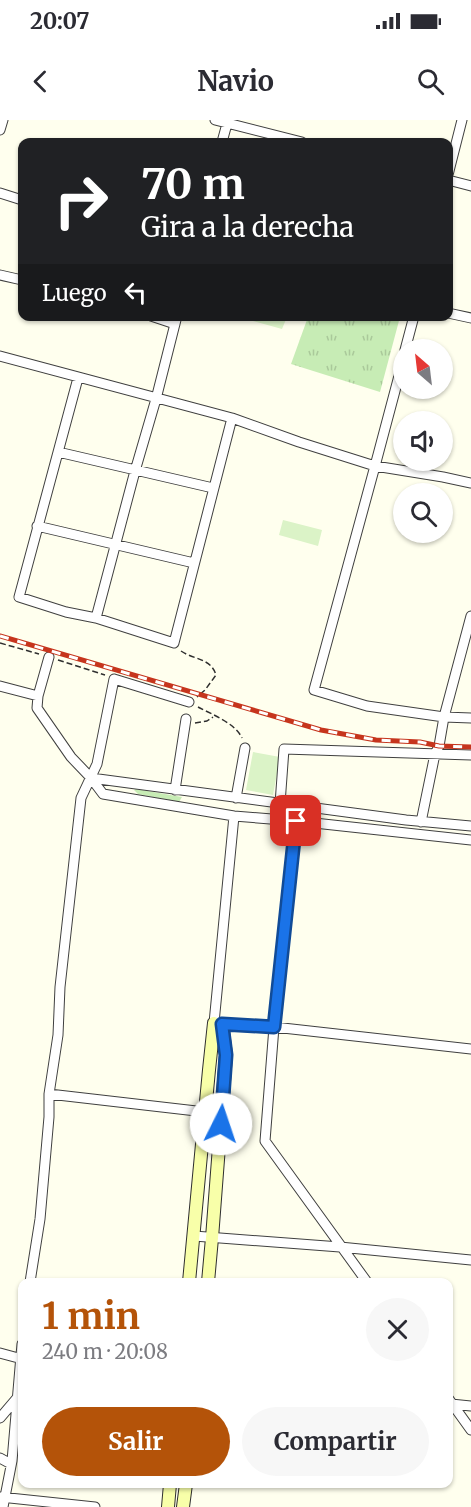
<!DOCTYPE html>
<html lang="es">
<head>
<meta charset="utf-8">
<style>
	body { margin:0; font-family:Merriweather,serif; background:#f7f7f7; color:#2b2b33; height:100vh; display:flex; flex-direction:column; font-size:22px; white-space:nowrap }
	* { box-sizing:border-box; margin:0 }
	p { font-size:20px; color:#7c7c81 }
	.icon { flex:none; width:33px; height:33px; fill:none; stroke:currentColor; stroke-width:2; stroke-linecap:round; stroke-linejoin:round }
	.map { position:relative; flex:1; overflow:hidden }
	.drawer { position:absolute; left:18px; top:1158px; width:435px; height:210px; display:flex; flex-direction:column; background:#fff; border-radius:12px; box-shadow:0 2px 4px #0004 }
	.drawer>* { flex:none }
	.guide { position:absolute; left:18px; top:18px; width:435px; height:183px; border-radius:12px; box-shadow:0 2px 4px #0004; background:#202124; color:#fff; overflow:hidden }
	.needle { width:39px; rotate:332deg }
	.tools { position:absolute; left:393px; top:219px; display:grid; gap:12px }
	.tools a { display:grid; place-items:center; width:60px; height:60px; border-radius:50%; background:#fff; box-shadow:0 2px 4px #0004; font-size:30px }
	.pin { position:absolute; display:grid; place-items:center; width:51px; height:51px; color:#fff; margin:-26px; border-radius:12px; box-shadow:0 3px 9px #0006 }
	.me { position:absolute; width:66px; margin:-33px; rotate:4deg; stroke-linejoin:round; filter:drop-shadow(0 0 4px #0008) }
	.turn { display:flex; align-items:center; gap:21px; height:126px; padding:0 24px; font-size:27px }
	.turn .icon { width:78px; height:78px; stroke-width:2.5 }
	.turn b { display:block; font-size:42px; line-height:51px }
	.then { display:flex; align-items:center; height:57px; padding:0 24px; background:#0003; gap:12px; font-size:22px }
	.round { display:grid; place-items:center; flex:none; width:63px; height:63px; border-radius:32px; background:#f7f7f7 }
	.head { display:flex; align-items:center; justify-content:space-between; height:102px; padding:0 24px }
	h1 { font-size:36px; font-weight:700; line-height:45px; color:#b45309 }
	.button { display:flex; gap:12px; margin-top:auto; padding:12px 24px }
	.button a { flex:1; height:69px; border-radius:36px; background:#b45309; color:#fff; font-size:24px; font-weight:700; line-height:69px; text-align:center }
	.button a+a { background:#f7f7f7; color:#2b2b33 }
	.status { display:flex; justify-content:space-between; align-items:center; height:42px; padding:0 30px; background:#fff; direction:ltr }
	.status svg { height:16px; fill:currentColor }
	header { display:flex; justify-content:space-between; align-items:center; height:78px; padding:0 24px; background:#fff; font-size:27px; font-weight:700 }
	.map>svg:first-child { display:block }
	.grass { fill:url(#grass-tufts) }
	.pitch { fill:#dbf3c7 }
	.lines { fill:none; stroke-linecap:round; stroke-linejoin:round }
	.street-casing { stroke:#404040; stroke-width:11 }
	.secondary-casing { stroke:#2f2f2f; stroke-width:14 }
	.path { stroke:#2f2f2f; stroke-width:1.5; stroke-dasharray:6 3; stroke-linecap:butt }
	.street { stroke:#fff; stroke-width:9 }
	.secondary { stroke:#f8ffa9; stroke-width:12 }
	.rail-casing { stroke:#c6351d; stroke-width:5 }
	.rail { stroke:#fff; stroke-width:3; stroke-dasharray:9; stroke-linecap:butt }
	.route-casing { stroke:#114b97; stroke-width:15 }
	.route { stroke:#1a73e8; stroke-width:10 }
</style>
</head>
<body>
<div class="status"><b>20:07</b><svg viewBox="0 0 49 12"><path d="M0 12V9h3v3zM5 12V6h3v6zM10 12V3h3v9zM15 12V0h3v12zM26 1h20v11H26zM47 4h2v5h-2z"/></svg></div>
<header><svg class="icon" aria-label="back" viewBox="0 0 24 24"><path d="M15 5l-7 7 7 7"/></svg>Navio<svg class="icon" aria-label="search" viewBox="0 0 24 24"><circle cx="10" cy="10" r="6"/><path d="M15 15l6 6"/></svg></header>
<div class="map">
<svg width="471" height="1387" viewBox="0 0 471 1387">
	<defs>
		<pattern id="grass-tufts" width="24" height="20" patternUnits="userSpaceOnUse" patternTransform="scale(1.5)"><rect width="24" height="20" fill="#c7ecb5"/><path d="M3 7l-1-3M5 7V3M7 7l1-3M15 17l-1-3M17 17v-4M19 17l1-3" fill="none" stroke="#aac99a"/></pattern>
	</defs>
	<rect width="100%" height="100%" fill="#ffe"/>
	<path class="grass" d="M308,197H400L380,272L291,244Z
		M136,669L182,677L179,682L138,674L134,670Z"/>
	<path class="pitch" d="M255,197V196L287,197L282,209L253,201Z
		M283,400L322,410L318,426L279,415Z
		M253,632L280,637L273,675L246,670Z"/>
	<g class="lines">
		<defs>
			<path id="street" d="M215,0L302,22
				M0,10L3,0
				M222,22L228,0
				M448,55L462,0
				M448,60L471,66
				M0,73L22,80
				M0,155L22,160
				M448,193L471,198
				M151,196L175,204
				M405,230L414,196
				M0,236L232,298L299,322L375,346L443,357L471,363
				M404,237L375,346L314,570L367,586L444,597L471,598
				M78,258L19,477L66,492L96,498L174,523L232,298
				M58,332L213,368
				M37,406L194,443
				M96,498L135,351L156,279L177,196
				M49,537L38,576L37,588L71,637L91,658L103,674L234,696L296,701L471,720
				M0,566L38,576
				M91,658L406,700L471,706
				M175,670L186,599
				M236,678L245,628
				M280,684L284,629L471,635
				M234,696L214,903L274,907L471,929
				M296,701L274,907L265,1021L367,1162
				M421,702L435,634L439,626L444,597L471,496
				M49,974L205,992
				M194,1116L340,1127L471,1140
				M30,1162L40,1099L49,997V974L58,915L60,867L81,678L97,644L114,559L189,582
				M0,1233L22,1239
				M448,1278L471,1310
				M451,1284L471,1286
				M0,1298L17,1278
				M0,1338L11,1344
				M0,1377L95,1387
				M3,1387L12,1341L22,1224"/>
			<path id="secondary" d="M189,1162L209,950L214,903
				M208,1162L212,1118L226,935L222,904
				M168,1387L170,1364
				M183,1387L186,1364"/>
		</defs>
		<use href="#street" class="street-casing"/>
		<use href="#secondary" class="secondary-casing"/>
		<path class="path" d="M0,523L39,534
			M181,531C194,540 211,538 216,555L205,570L197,577
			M58,540L105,555
			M198,587C213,595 235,603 242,618
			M195,603L207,601L213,597"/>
		<use href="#street" class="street"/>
		<use href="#secondary" class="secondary"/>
		<defs>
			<path id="rail" d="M0,516L321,610L376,620L420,622L439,626L471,627"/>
		</defs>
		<use href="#rail" class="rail-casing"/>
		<use href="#rail" class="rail"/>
	</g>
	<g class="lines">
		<defs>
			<path id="route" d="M221,1004L226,935L222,904L274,907L296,701"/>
		</defs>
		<use href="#route" class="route-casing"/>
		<use href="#route" class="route"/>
	</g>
</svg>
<div class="tools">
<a><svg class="needle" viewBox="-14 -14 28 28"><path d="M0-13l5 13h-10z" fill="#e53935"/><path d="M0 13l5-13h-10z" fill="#7c7c81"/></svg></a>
<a><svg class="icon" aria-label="sound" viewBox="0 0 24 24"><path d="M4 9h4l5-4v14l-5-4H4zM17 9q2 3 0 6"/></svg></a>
<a><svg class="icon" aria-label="search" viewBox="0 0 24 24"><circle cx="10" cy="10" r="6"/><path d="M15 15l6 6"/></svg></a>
</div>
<div class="pin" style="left:296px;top:701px;background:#d93025"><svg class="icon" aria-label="arrive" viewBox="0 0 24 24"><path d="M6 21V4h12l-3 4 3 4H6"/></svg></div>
<svg class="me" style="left:221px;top:1004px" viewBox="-20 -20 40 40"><circle r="19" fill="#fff"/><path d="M0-13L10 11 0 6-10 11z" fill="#1a73e8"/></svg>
<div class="guide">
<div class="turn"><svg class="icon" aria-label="right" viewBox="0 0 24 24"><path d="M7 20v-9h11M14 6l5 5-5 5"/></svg><div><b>70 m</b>Gira a la derecha</div></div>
<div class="then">Luego<svg class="icon" aria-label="left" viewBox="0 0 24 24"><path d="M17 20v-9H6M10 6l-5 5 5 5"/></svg></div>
</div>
<section class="drawer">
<div class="head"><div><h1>1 min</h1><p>240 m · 20:08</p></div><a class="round"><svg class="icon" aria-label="close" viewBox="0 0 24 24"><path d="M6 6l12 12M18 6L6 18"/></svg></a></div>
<div class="button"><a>Salir</a><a>Compartir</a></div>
</section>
</div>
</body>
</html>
